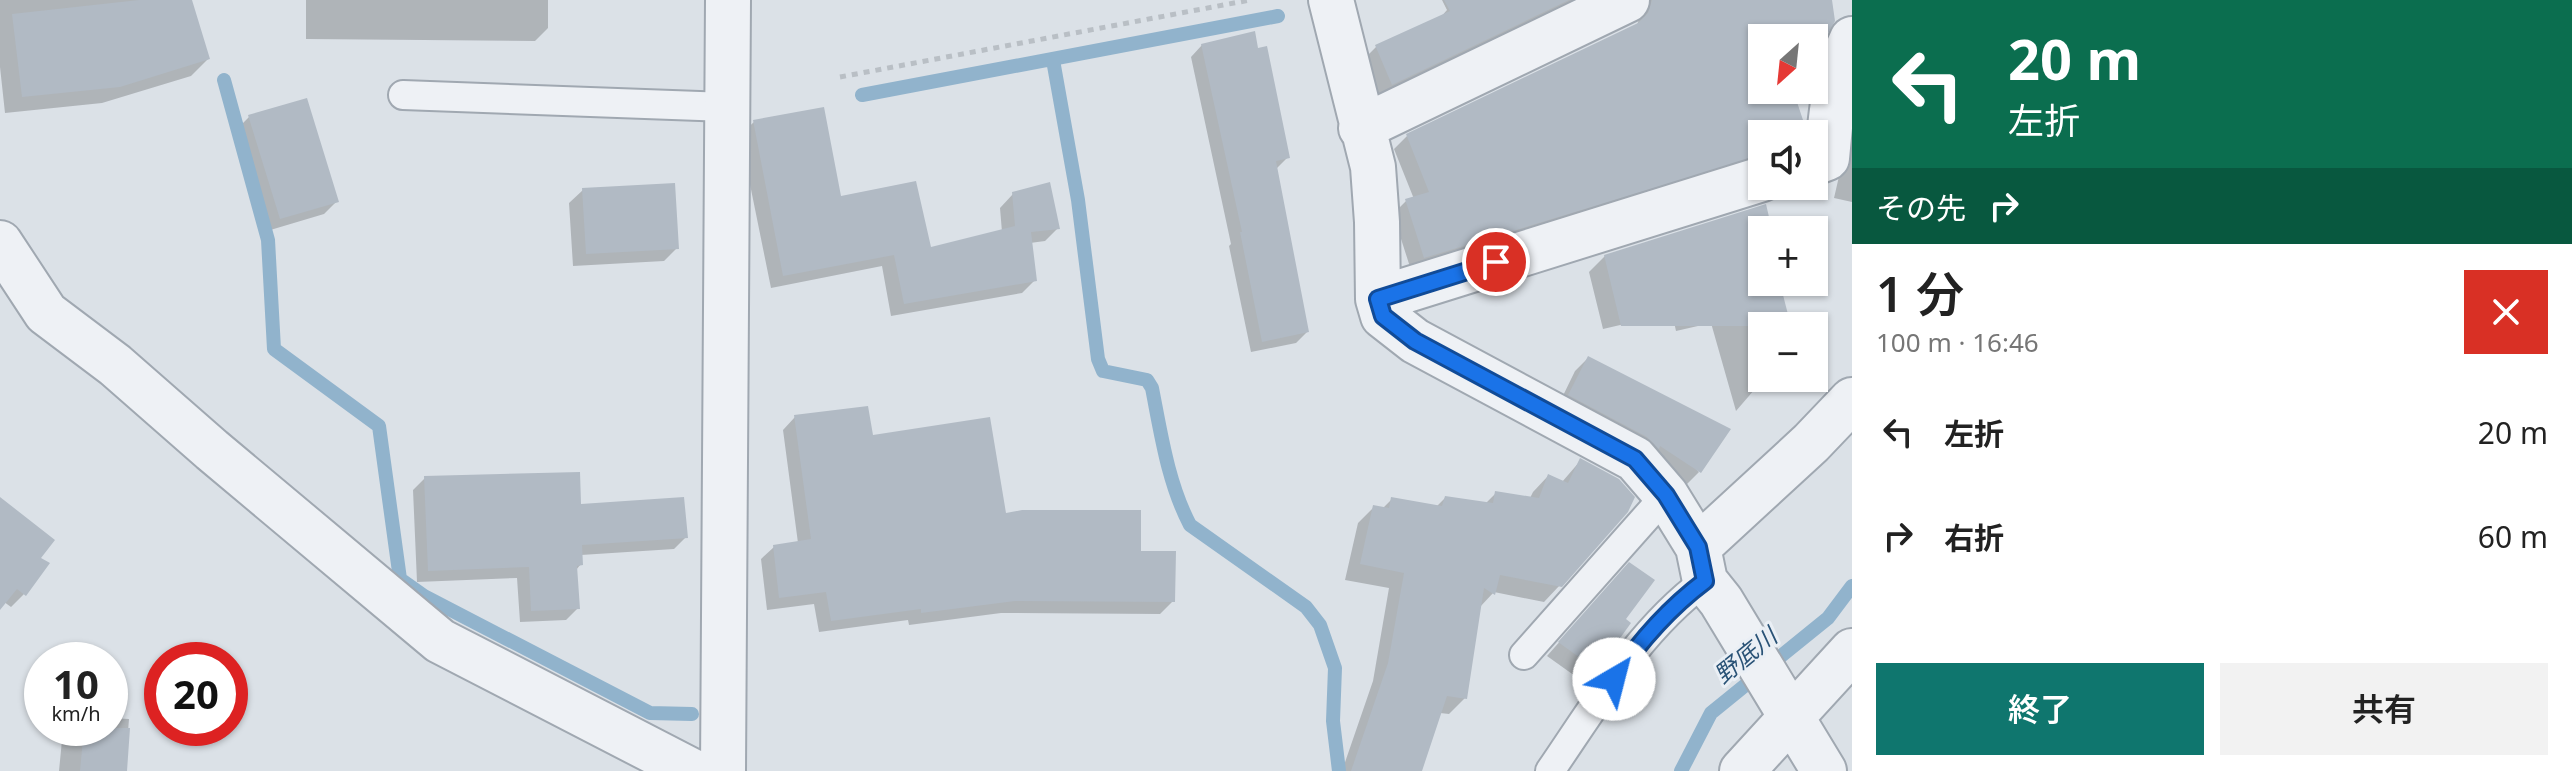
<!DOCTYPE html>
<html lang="ja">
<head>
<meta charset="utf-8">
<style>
	body { margin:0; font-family:"Noto Sans","Noto Sans JP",sans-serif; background:#f2f2f2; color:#222; height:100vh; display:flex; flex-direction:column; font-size:30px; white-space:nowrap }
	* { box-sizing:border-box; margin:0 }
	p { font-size:26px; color:#767676 }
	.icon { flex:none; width:44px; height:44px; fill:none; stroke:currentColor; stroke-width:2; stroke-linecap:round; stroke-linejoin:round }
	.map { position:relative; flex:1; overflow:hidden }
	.sheet { display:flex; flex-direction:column; background:#fff; width:720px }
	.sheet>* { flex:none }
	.top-card { background:#0b6e4f; color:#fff; overflow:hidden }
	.needle { width:52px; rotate:207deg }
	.fabs { position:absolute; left:1748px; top:24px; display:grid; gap:16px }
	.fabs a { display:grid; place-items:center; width:80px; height:80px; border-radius:0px; background:#fff; box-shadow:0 2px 6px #0004; font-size:40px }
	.speed { position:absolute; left:24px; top:642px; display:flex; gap:16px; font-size:40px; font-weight:700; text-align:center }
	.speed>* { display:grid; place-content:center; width:104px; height:104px; border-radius:50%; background:#fff; box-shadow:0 2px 6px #0004; line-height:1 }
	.speed small { font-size:20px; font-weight:400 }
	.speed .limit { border:12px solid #d22; background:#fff; color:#111 }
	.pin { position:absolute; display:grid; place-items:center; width:68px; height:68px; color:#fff; margin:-34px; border:4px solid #fff; border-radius:50%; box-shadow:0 2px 8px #0007 }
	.me { position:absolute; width:88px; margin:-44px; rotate:37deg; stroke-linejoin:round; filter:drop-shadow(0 0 6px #0008) }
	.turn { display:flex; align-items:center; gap:28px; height:168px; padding:0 24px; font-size:36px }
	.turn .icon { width:104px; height:104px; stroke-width:2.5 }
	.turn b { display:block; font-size:56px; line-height:68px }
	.then { display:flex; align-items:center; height:76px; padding:0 24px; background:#0003; gap:16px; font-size:30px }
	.round { display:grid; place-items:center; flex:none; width:84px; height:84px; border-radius:0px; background:#f2f2f2 }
	.summary { display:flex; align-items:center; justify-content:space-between; height:136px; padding:0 24px }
	h1 { font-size:48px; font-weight:600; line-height:60px }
	.primary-button { display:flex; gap:16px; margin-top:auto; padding:16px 24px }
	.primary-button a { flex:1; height:92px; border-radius:0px; background:#0f766e; color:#fff; font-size:32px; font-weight:600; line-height:92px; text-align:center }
	.primary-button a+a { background:#f2f2f2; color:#222 }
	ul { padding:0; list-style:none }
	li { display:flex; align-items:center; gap:24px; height:104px; padding:0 24px }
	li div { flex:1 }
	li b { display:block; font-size:30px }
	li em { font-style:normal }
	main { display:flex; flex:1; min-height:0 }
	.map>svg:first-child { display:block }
	.shadow { fill:#0003 }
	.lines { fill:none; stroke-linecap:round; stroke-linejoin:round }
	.stream { stroke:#91b3cc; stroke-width:14 }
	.building { fill:#b1bac4 }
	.lane-casing { stroke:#a0a8b1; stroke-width:32 }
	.street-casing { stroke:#a0a8b1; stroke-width:48 }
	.path { stroke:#b9bfc5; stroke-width:5; stroke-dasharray:6 6; stroke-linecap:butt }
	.lane { stroke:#eef1f5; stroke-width:28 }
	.street { stroke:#eef1f5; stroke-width:44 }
	.route-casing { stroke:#114b97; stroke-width:20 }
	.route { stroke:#1a73e8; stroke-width:14 }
	.labels { text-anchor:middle; stroke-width:6; stroke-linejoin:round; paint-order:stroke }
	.water-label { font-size:24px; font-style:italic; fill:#295276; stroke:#eaeff5 }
</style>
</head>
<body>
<main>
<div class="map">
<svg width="1852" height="771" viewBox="0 0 1852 771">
	<rect width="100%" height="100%" fill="#dbe1e7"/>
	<path class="shadow" d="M0,0H190L208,59L191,76L102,103L5,113L0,67Z
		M306,0H548V28L535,41L306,39Z
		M1442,0H1580L1379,97L1363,60L1376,47L1440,18L1447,10Z
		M1635,0H1830L1824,35L1814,45V38H1762V90H1791L1802,134H1762V169L1411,270L1393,214L1406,201L1414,199L1394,149L1407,136L1637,25L1640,16Z
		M1202,45L1288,157L1276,169L1307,332L1296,343L1251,352L1229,246L1231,244L1191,57Z
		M249,117L337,201L324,214L267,231L236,130Z
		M1852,120V202L1834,198Z
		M754,122L839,198L930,250L1002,232L1000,208L1013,194L1058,228L1045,241L1030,243L1035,280L1022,293L891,316L882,266L771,288L740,135Z
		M583,190L677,248L664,261L573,266L569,203Z
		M1764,207L1770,230H1762V282H1782L1785,294L1782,297L1789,326H1762V378H1775L1761,382L1736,411L1711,323L1676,331L1672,313L1603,329L1589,272L1605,256Z
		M1588,358L1699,472L1686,485L1647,458L1557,408L1575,371Z
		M795,417L871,437L1004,516L1139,553L1173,601L1160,614L1001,613L909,625L908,620L819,632L814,604L767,610L761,559L774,547L798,543L783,430Z
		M1581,460L1560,585L1544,602L1494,592L1479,608L1465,698L1449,714L1440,713L1420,771H1342L1373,681L1389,588L1345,580L1358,523L1374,507L1382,509L1392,499L1436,507L1445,498L1485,504L1496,493L1530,498L1533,492L1548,476L1562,482Z
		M425,478L579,506L686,537L674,549L581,555V564L576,570L578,608L566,620L520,622L517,578L417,582L413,490Z
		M0,499L38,558L24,594L11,607L0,599Z
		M1616,578L1623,620L1595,668L1582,681L1547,656Z
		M110,718L129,719L125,771H59L62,740L74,728H110Z"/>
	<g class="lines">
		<path class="stream" d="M1053,60L1078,200L1098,359L1103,371L1147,380L1152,388C1161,434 1168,483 1190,525L1306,607L1320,625L1335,668L1333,721L1339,771
			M224,80L268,240L274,349L379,426L400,579L424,596L650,713L692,714
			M862,95L1278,16
			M1681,771L1711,713L1828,618L1852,586"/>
	</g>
	<path class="building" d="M139,0H192L210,59L120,87L22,97L12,14Z
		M1444,0H1569L1392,85L1375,45L1450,11Z
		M1652,0H1832L1835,21L1826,37L1762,38V90H1793L1805,126L1804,134H1762V155L1424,258L1405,199L1429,192L1406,134L1638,23L1648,13Z
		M1255,31L1258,48L1267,46L1290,158L1276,161L1309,332L1262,342L1240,232H1242L1201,44Z
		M307,98L339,202L280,219L248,115Z
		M824,107L841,196L916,181L931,247L1015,226L1012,192L1050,182L1060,229L1031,232L1037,281L904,304L894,255L783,276L753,120Z
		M675,183L679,249L586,254L582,188Z
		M1766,204L1772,230H1762V282H1784L1787,294L1783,295L1791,326H1621L1604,255Z
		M1588,356L1731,429L1701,473L1660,446L1659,449L1647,437L1568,395Z
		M868,406L873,435L990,417L1006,513L1022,510H1141V551H1176L1175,602L1015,601L921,613V609L831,621L826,592L779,598L773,545L811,539L794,415Z
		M1580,458L1619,479L1635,497L1628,512L1562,587L1500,575L1495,595L1484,588L1467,699L1447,696L1422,771H1351L1388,663L1404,573L1360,564L1373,505L1389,508L1391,497L1442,506L1445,496L1493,503L1495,491L1539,498L1548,474L1568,483Z
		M580,472L581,504L684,497L688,538L582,545L583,565L577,566L580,609L531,611L529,567L428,571L424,476Z
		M0,497L55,540L41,558L50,563L26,596L17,589L0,610Z
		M1629,562L1655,580L1626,619L1631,623L1597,670L1558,642Z
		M84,728H130L127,771H80Z"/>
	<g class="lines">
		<defs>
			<path id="lane" d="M403,95L727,107
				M1524,655L1666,495
				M1550,771C1596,704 1639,630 1705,581"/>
			<path id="street" d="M1331,0L1373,167L1377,222L1378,299L1383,316L1415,341L1635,459L1666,495L1698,547L1705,581L1721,601L1824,771
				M1361,128L1627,0
				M1814,163L1827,158C1831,117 1833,77 1852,39
				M0,243L46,313L115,365L212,450L440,641L692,771
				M1378,299L1762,179
				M1698,547L1811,443L1852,400
				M723,771L728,0
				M1742,771L1852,651"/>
		</defs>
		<use href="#lane" class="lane-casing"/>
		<use href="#street" class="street-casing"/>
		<path class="path" d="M840,77L1250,0"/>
		<use href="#lane" class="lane"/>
		<use href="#street" class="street"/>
	</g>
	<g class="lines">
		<defs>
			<path id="route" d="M1496,262L1378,299L1383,316L1415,341L1635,459L1666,495L1698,547L1705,581C1669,608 1639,642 1614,679"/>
		</defs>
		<use href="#route" class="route-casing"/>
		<use href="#route" class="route"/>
	</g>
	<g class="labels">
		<g class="water-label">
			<text transform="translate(1746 656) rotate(-39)" y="8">野底川</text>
		</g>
	</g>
</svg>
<div class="fabs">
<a><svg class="needle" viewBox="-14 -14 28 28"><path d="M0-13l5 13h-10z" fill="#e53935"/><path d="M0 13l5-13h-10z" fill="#767676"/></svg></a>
<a><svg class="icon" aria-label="sound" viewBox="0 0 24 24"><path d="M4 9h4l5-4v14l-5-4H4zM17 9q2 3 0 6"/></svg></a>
<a>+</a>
<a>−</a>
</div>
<div class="speed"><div>10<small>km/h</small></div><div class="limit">20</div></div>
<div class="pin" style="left:1496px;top:262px;background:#d93025"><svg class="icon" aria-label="arrive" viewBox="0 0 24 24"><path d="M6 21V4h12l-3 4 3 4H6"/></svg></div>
<svg class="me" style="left:1614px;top:679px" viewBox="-20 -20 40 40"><circle r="19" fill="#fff"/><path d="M0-13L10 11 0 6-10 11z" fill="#1a73e8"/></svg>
</div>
<section class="sheet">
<div class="top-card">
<div class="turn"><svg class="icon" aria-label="left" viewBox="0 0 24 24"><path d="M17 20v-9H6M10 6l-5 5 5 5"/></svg><div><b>20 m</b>左折</div></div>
<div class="then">その先<svg class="icon" aria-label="right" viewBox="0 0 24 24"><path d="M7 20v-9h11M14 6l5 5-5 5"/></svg></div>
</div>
<div class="summary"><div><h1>1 分</h1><p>100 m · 16:46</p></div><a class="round" style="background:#d93025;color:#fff"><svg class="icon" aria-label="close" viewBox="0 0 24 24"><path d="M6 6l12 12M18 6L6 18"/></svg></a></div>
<ul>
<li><svg class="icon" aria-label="left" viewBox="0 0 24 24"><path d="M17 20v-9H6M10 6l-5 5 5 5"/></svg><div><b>左折</b></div><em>20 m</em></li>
<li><svg class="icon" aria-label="right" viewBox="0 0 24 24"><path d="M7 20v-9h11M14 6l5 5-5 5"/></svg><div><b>右折</b></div><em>60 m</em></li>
</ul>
<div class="primary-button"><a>終了</a><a>共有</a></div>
</section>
</main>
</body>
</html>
